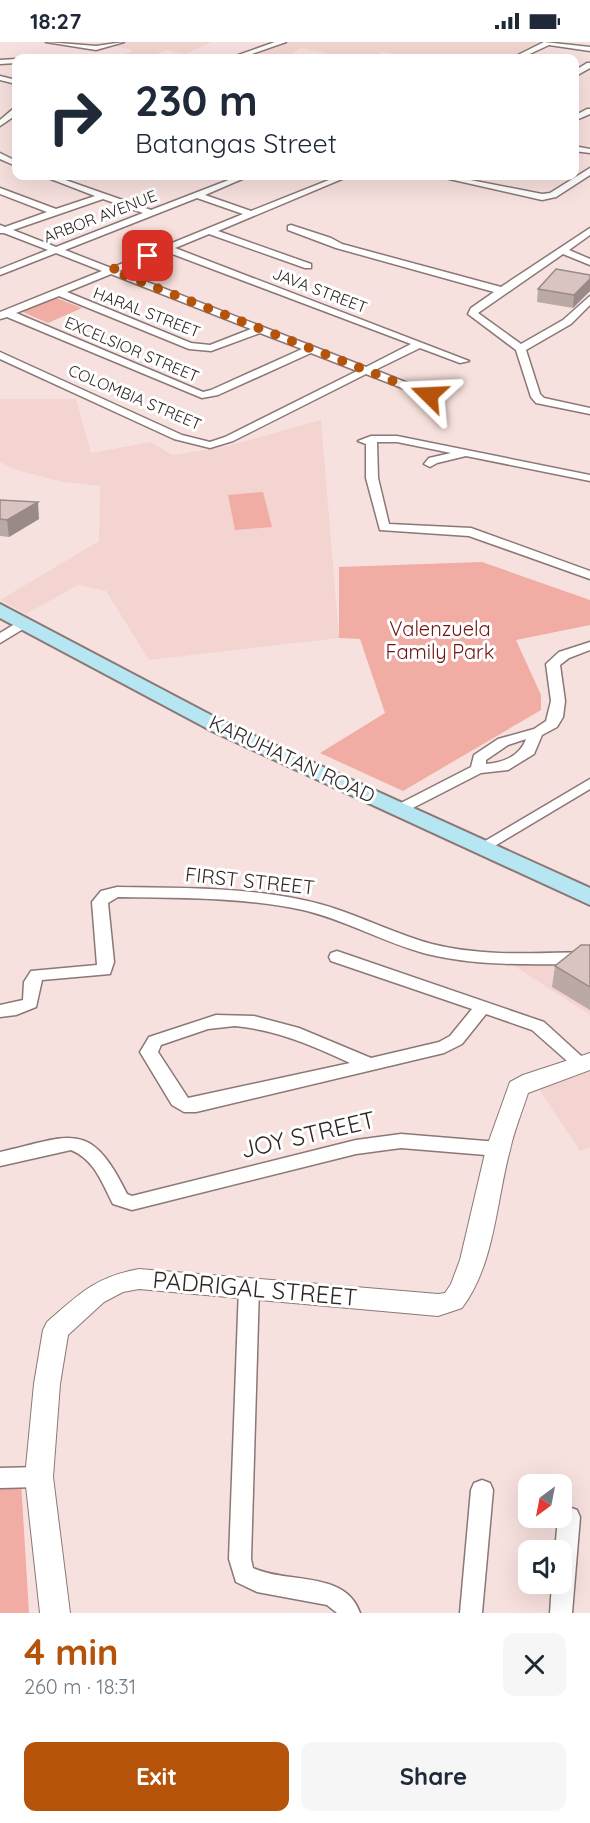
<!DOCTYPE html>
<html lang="en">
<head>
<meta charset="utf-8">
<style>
	body { margin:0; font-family:Quicksand,sans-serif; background:#f6f6f7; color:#1f2937; height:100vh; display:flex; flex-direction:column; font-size:22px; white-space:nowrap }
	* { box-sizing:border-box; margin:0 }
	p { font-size:20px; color:#747a83 }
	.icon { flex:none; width:33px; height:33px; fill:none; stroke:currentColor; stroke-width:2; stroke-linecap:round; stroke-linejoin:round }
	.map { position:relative; height:1571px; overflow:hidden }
	.panel { display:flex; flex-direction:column; background:#fff; flex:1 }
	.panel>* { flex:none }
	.banner { position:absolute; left:12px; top:12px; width:567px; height:126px; border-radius:12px; box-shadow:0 6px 24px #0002; background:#fff; color:#1f2937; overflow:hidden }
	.needle { width:39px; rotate:212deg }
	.controls { position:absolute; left:518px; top:1432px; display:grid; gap:12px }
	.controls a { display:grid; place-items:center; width:54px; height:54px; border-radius:12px; background:#fff; box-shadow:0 6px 24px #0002; font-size:30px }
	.pin { position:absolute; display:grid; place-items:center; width:51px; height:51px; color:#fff; margin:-26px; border-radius:12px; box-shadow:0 3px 9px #0006 }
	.me { position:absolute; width:66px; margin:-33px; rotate:291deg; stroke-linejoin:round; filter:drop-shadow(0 0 4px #0008) }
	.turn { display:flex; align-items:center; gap:21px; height:126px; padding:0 24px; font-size:27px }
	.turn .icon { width:78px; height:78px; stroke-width:2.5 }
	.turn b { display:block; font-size:42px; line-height:51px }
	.round { display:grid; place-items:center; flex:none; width:63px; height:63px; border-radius:12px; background:#f6f6f7 }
	.head { display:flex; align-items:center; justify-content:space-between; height:102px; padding:0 24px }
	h1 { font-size:36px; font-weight:700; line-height:45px; color:#b45309 }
	.primary-button { display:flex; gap:12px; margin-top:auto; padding:12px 24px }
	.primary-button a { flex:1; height:69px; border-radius:12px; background:#b45309; color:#fff; font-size:24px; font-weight:700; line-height:69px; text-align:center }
	.primary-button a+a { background:#f6f6f7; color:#1f2937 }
	.status { display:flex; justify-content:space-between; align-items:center; height:42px; padding:0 30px; background:#fff; direction:ltr }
	.status svg { height:16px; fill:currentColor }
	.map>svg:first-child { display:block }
	.built { fill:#f3d4d0 }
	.green { fill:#f1aca4 }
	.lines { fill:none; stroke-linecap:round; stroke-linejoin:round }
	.minor-casing { stroke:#8b7775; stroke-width:3 }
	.tertiary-casing { stroke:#8b7775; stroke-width:2 }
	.secondary-casing { stroke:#8b7775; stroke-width:4 }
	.minor { fill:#fff; fill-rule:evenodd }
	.tertiary { fill:#fff; fill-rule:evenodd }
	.secondary { fill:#b6e6f2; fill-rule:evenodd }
	.wall { fill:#bba9a6 }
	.shaded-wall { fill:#998987 }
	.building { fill:#dac4c1; stroke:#998987; stroke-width:1.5 }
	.route { stroke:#b45309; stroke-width:10; stroke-dasharray:0 18 }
	.labels { text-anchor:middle; stroke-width:6; stroke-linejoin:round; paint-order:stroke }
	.far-street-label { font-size:16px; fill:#2f2726; stroke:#fff }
	.park-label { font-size:20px; fill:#711513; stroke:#fff }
	.street-label { font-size:20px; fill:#2f2726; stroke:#fff }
	.near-street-label { font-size:24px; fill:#2f2726; stroke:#fff }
</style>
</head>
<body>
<div class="status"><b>18:27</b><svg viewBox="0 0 49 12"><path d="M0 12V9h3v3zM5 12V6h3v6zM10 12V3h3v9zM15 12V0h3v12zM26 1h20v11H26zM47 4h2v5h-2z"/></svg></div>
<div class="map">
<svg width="590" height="1571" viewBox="0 0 590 1571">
	<rect width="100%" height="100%" fill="#f7e1de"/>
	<path class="built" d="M124,0H212L185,12L166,8L147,16L126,12L133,8L114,4Z
		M284,0H539L509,16H414L383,10L371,16H352L301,6L292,11L308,16H257L248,14Z
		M0,357H76L91,411L151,400L172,413L224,405L321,378L339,596L149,618L106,549L78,543L26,572L0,558L99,499L100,444L63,440L13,427L0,420Z
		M582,917L590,918V973L513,923Z
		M590,1026V1105L580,1109L537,1044Z"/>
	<path class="green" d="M54,255L82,266L48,281L18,268Z
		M263,450L272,485L235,488L228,453Z
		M482,520L590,558V583L516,598L541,653V668L403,749L320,711L385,671L360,597L339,596V525Z
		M21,1439L29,1571H0V1441Z"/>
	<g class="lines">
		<defs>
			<path id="minor" d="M46,0L96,4L124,0L96,8Z
				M275,0H286L240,16H230Z
				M544,0L590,5V9L549,3L521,16H512Z
				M16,17V21L0,22V18Z
				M587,21H590V26L574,35V29Z
				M0,34L16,38V42L0,38Z
				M13,67H16V73L0,84V78Z
				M587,67H590V72L574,79V74Z
				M574,104L590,107V111L574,109Z
				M0,111L16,119V124L0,117Z
				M590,126V133L556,155L542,158L436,134H450L542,152L550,151Z
				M43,134H54L151,168L239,134H249L205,153L251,169L339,134H349L218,189L311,222V226H305L209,192L175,206L469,319L460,321L420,306L375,328L433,351V355H425L366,332L233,399L210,406L174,397L0,317V310L182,393L210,400L225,395L357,329L311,311L218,353L202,356L7,275L0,277V270L102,229L56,211L0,233V227L48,208L4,191H0V183L5,185L47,170L0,152V146L56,167L95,154ZM197,156L243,172L111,226L65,208ZM103,157L143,171L56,205L13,188ZM167,210L411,302L366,325L119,229ZM111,232L251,287L210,303L191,301L67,250ZM59,254L189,307L211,309L260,291L302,307L211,348L203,350L16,271Z
				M291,183L331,196L342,202L501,245L590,186V193L569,208L590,217V223L563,212L478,271L521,302L563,278L590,254V263L571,282L526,308L540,352L544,356L590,366V372L536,361L531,355L516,308L468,272L471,266L494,250L336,206L288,188V184Z
				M371,394H397L590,433V439L466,414L437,421L430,425L424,422L429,416L451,411L397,400H377L378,436L389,482L471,486L590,529V537L469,494L380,488L366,436V402L358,399Z
				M23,577L29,581L28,584L0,601V591Z
				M590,600V608L569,616L560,623L565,659L563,675L557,685L542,693L534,712L508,728L481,731L405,770H395L393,767L395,764L471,725L474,713L498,697L534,687L546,679L551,659L546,622L559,610ZM526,697C520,714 503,721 486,722V718L508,703Z
				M590,737V747L488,808L483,810L475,805Z
				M117,845C179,846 242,845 303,858C348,867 388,890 432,902C483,915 537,911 590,910V922C535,922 481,925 427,912C385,901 346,878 303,868C242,855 179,856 118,855L108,861L114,920L110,932L42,938L36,965L16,973L0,975V963L23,958L24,940L31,929L97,923L92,860L101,849Z
				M337,909L544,980L590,1022L587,1026L581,1028L575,1026L532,988L486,972L462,1002L444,1011L196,1070H184L172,1063L140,1010L149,995L216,973L254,974L299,986L371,1016L439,1000L450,994L472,967L331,919L329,915L331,911ZM235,984C276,988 312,1003 350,1021L188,1056L158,1010L161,1003L208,987Z
				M401,1092L498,1100L504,1102L507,1107L504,1112L498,1114L401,1106L356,1112L132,1168L113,1162C102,1141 95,1118 71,1108L0,1124V1110C71,1094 90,1076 127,1152L132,1154L356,1098Z
				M249,1237L256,1239L259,1245L251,1517L253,1526C287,1542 346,1528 360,1571H337L327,1563L257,1550L236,1540L229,1517L239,1245L242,1239Z
				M39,1425L47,1428L50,1435L47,1442L39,1445L0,1446V1426Z
				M482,1438L490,1441L493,1448L482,1571H460L471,1448L474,1441Z
				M569,1465L577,1468L580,1475L572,1571H550L552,1542H561V1509H555L558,1476H561V1468Z"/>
			<path id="tertiary" d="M590,1011V1028L528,1051C522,1070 514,1089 510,1108C496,1160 495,1222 462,1266L438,1274L139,1247L123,1250L104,1260L68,1293L60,1342L53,1435L70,1571H40L25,1435L34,1342L43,1288L47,1280C79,1252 95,1235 139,1227L438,1252L445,1251L451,1242L460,1218L486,1107L510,1040L523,1033Z"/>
			<path id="secondary" d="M0,562L226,681L590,846V863L212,689L0,576Z"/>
		</defs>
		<use href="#minor" class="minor-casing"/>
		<use href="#tertiary" class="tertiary-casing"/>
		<use href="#secondary" class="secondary-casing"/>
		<use href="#minor" class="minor"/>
		<use href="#tertiary" class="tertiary"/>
		<use href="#secondary" class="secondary"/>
	</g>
	<path class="wall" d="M590,233V249L573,266L537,260L538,247Z
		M0,458L39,477L9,495L0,494Z
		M590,903V968L552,945L555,924Z"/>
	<path class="shaded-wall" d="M590,237V249L573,266L574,253Z
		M38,460L39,477L9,495L7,478Z"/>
	<path class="building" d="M556,227L590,233V237L574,253L538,247Z
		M0,458L38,460L7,478L0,477Z
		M581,903H590V945L555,924Z"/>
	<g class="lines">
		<path class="route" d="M148,214L111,228L429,353"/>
	</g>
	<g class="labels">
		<g class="far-street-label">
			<text transform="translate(100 174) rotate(-21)" y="6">ARBOR AVENUE</text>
			<text transform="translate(320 248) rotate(21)" y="6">JAVA STREET</text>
			<text transform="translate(147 270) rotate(21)" y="6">HARAL STREET</text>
			<text transform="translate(132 307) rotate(23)" y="6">EXCELSIOR STREET</text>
			<text transform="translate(135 355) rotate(23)" y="6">COLOMBIA STREET</text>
		</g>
		<g class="park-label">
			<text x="440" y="594">Valenzuela<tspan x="440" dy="23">Family Park</tspan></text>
		</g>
		<g class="street-label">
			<text transform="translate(292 717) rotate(25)" y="7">KARUHATAN ROAD</text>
			<text transform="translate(250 839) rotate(6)" y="7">FIRST STREET</text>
		</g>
		<g class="near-street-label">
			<text transform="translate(308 1093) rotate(-13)" y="8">JOY STREET</text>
			<text transform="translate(255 1247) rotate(5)" y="8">PADRIGAL STREET</text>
		</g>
	</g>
</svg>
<div class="controls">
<a><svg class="needle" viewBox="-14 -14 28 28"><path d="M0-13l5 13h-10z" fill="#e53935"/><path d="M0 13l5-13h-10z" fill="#747a83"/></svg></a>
<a><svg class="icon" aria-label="sound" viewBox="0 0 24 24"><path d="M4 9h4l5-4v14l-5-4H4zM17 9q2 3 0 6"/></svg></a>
</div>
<div class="pin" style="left:148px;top:214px;background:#d93025"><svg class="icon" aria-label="arrive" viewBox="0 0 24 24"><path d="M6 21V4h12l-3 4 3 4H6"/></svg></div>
<svg class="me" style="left:429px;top:353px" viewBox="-20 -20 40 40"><path d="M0-17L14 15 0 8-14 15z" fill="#b45309" stroke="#fff" stroke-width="4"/></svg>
<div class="banner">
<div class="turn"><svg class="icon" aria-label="right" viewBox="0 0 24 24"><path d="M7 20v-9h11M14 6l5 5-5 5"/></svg><div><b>230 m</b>Batangas Street</div></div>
</div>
</div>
<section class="panel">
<div class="head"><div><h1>4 min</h1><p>260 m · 18:31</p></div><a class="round"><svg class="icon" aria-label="close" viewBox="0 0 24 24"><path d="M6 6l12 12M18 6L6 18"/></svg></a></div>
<div class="primary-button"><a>Exit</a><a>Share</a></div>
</section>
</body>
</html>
